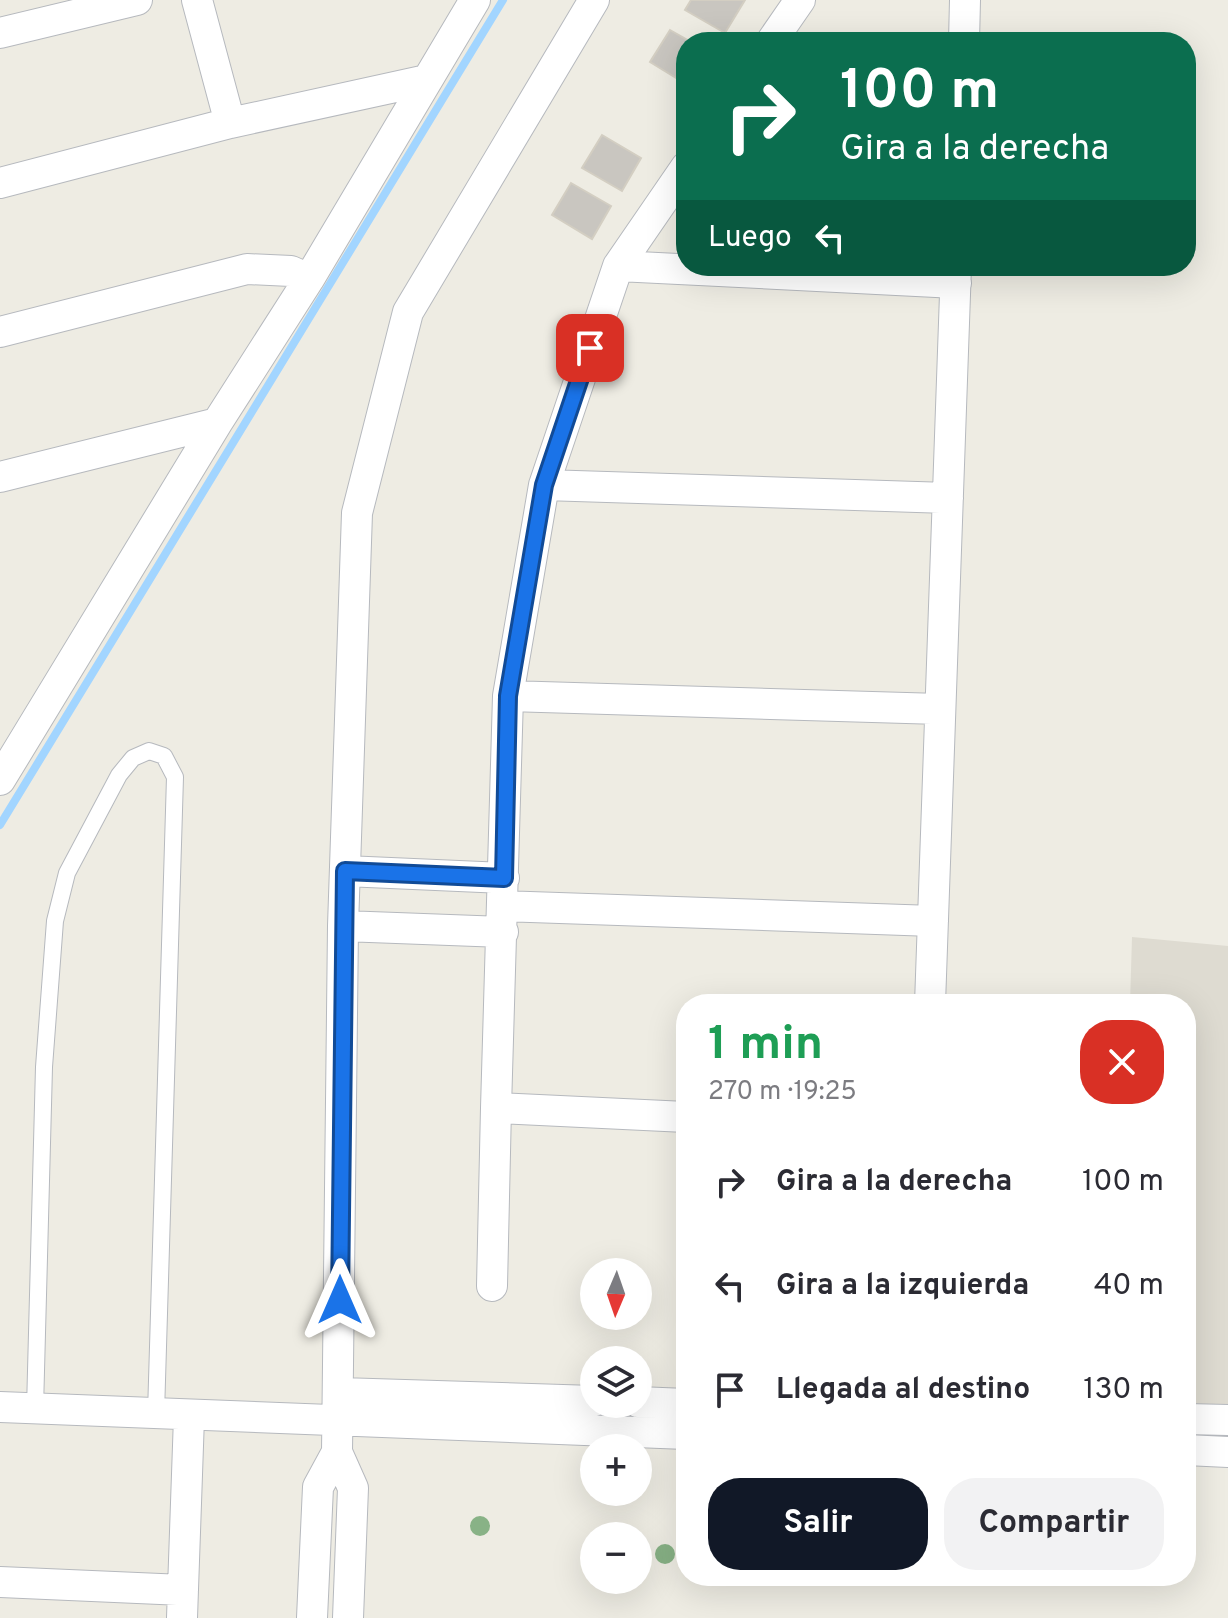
<!DOCTYPE html>
<html lang="es">
<head>
<meta charset="utf-8">
<style>
	body { margin:0; font-family:Overpass,sans-serif; background:#f2f2f3; color:#2b2b33; height:100vh; display:flex; flex-direction:column; font-size:30px; white-space:nowrap }
	* { box-sizing:border-box; margin:0 }
	p { font-size:26px; color:#7c7c81 }
	.icon { flex:none; width:44px; height:44px; fill:none; stroke:currentColor; stroke-width:2; stroke-linecap:round; stroke-linejoin:round }
	.map { position:relative; flex:1; overflow:hidden }
	.details { position:absolute; left:676px; top:994px; width:520px; height:592px; display:flex; flex-direction:column; background:#fff; border-radius:32px; box-shadow:0 8px 32px #0002 }
	.details>* { flex:none }
	.hud { position:absolute; left:676px; top:32px; width:520px; height:244px; border-radius:32px; box-shadow:0 8px 32px #0002; background:#0b6e4f; color:#fff; overflow:hidden }
	.needle { width:52px; rotate:182deg }
	.tools { position:absolute; left:580px; top:1258px; display:grid; gap:16px }
	.tools a { display:grid; place-items:center; width:72px; height:72px; border-radius:50%; background:#fff; box-shadow:0 8px 32px #0002; font-size:40px }
	.pin { position:absolute; display:grid; place-items:center; width:68px; height:68px; color:#fff; margin:-34px; border-radius:16px; box-shadow:0 4px 12px #0006 }
	.me { position:absolute; width:88px; margin:-44px; rotate:0deg; stroke-linejoin:round; filter:drop-shadow(0 0 6px #0008) }
	.turn { display:flex; align-items:center; gap:28px; height:168px; padding:0 32px; font-size:36px }
	.turn .icon { width:104px; height:104px; stroke-width:2.5 }
	.turn b { display:block; font-size:56px; line-height:68px }
	.then { display:flex; align-items:center; height:76px; padding:0 32px; background:#0003; gap:16px; font-size:30px }
	.round { display:grid; place-items:center; flex:none; width:84px; height:84px; border-radius:32px; background:#f2f2f3 }
	.headline { display:flex; align-items:center; justify-content:space-between; height:136px; padding:0 32px }
	h1 { font-size:48px; font-weight:700; line-height:60px; color:#1e9e55 }
	.cta { display:flex; gap:16px; margin-top:auto; padding:16px 32px }
	.cta a { flex:1; height:92px; border-radius:32px; background:#111827; color:#fff; font-size:32px; font-weight:700; line-height:92px; text-align:center }
	.cta a+a { background:#f2f2f3; color:#2b2b33 }
	ul { padding:0; list-style:none }
	li { display:flex; align-items:center; gap:24px; height:104px; padding:0 32px }
	li div { flex:1 }
	li b { display:block; font-size:30px }
	li em { font-style:normal }
	.map>svg:first-child { display:block }
	.education { fill:#dedbd1 }
	.lines { fill:none; stroke-linecap:round; stroke-linejoin:round }
	.stream { stroke:#a2d5ff; stroke-width:8 }
	.building { fill:#c9c6c0; stroke:#d3cec2; stroke-width:2 }
	.service-casing { stroke:#b6b9be; stroke-width:18 }
	.minor-casing { stroke:#b6b9be; stroke-width:32 }
	.service { stroke:#fff; stroke-width:16 }
	.minor { stroke:#fff; stroke-width:30 }
	.tree { fill:#88b286 }
	.route-casing { stroke:#114b97; stroke-width:20 }
	.route { stroke:#1a73e8; stroke-width:14 }
</style>
</head>
<body>
<div class="map">
<svg width="1228" height="1618" viewBox="0 0 1228 1618">
	<rect width="100%" height="100%" fill="#eeece3"/>
	<path class="education" d="M1132,937L1228,946V1411L1186,1409V1004H1130Z"/>
	<g class="lines">
		<path class="stream" d="M0,825L503,0"/>
	</g>
	<path class="building" d="M691,0H745L725,33L685,10Z
		M670,30L691,42H686V84L650,62Z
		M602,135L641,158L622,191L582,168Z
		M571,183L611,206L592,239L552,215Z"/>
	<g class="lines">
		<defs>
			<path id="service" d="M35,1409L44,1067L55,921L67,873L119,775L133,758L149,751L164,756L175,777L156,1414"/>
			<path id="minor" d="M197,0L230,123
				M0,33L137,0
				M771,42L800,0
				M964,42L965,0
				M686,167L618,266L544,485L508,696L496,1108L686,1117
				M0,183L230,123L427,80
				M618,266L956,283
				M0,332L247,269L291,271L309,279
				M0,477L217,423
				M544,485L948,498
				M508,696L940,709
				M0,780L217,423L309,279L475,0
				M345,871L504,878
				M503,906L933,921
				M343,926L503,932
				M930,1004L956,266
				M492,1286L496,1108
				M340,1393L594,1401
				M638,1402L686,1404
				M0,1407L686,1434
				M1186,1419L1228,1420
				M1186,1450L1228,1452
				M337,1452L343,926L357,513L408,312L594,0
				M0,1582L183,1590
				M182,1618L189,1417
				M312,1618L318,1487L337,1452L353,1488L348,1618"/>
		</defs>
		<use href="#service" class="service-casing"/>
		<use href="#minor" class="minor-casing"/>
		<use href="#service" class="service"/>
		<use href="#minor" class="minor"/>
	</g>
	<g class="tree">
		<circle cx="480" cy="1526" r="10"/>
		<circle cx="665" cy="1554" r="10"/>
	</g>
	<g class="lines">
		<defs>
			<path id="route" d="M340,1300L345,871L504,878L508,696L544,485L590,348"/>
		</defs>
		<use href="#route" class="route-casing"/>
		<use href="#route" class="route"/>
	</g>
</svg>
<div class="tools">
<a><svg class="needle" viewBox="-14 -14 28 28"><path d="M0-13l5 13h-10z" fill="#e53935"/><path d="M0 13l5-13h-10z" fill="#7c7c81"/></svg></a>
<a><svg class="icon" aria-label="layers" viewBox="0 0 24 24"><path d="M12 4l9 5-9 5-9-5zM3 14l9 5 9-5"/></svg></a>
<a>+</a>
<a>−</a>
</div>
<div class="pin" style="left:590px;top:348px;background:#d93025"><svg class="icon" aria-label="arrive" viewBox="0 0 24 24"><path d="M6 21V4h12l-3 4 3 4H6"/></svg></div>
<svg class="me" style="left:340px;top:1300px" viewBox="-20 -20 40 40"><path d="M0-17L14 15 0 8-14 15z" fill="#1a73e8" stroke="#fff" stroke-width="4"/></svg>
<div class="hud">
<div class="turn"><svg class="icon" aria-label="right" viewBox="0 0 24 24"><path d="M7 20v-9h11M14 6l5 5-5 5"/></svg><div><b>100 m</b>Gira a la derecha</div></div>
<div class="then">Luego<svg class="icon" aria-label="left" viewBox="0 0 24 24"><path d="M17 20v-9H6M10 6l-5 5 5 5"/></svg></div>
</div>
<section class="details">
<div class="headline"><div><h1>1 min</h1><p>270 m · 19:25</p></div><a class="round" style="background:#d93025;color:#fff"><svg class="icon" aria-label="close" viewBox="0 0 24 24"><path d="M6 6l12 12M18 6L6 18"/></svg></a></div>
<ul>
<li><svg class="icon" aria-label="right" viewBox="0 0 24 24"><path d="M7 20v-9h11M14 6l5 5-5 5"/></svg><div><b>Gira a la derecha</b></div><em>100 m</em></li>
<li><svg class="icon" aria-label="left" viewBox="0 0 24 24"><path d="M17 20v-9H6M10 6l-5 5 5 5"/></svg><div><b>Gira a la izquierda</b></div><em>40 m</em></li>
<li><svg class="icon" aria-label="arrive" viewBox="0 0 24 24"><path d="M6 21V4h12l-3 4 3 4H6"/></svg><div><b>Llegada al destino</b></div><em>130 m</em></li>
</ul>
<div class="cta"><a>Salir</a><a>Compartir</a></div>
</section>
</div>
</body>
</html>
